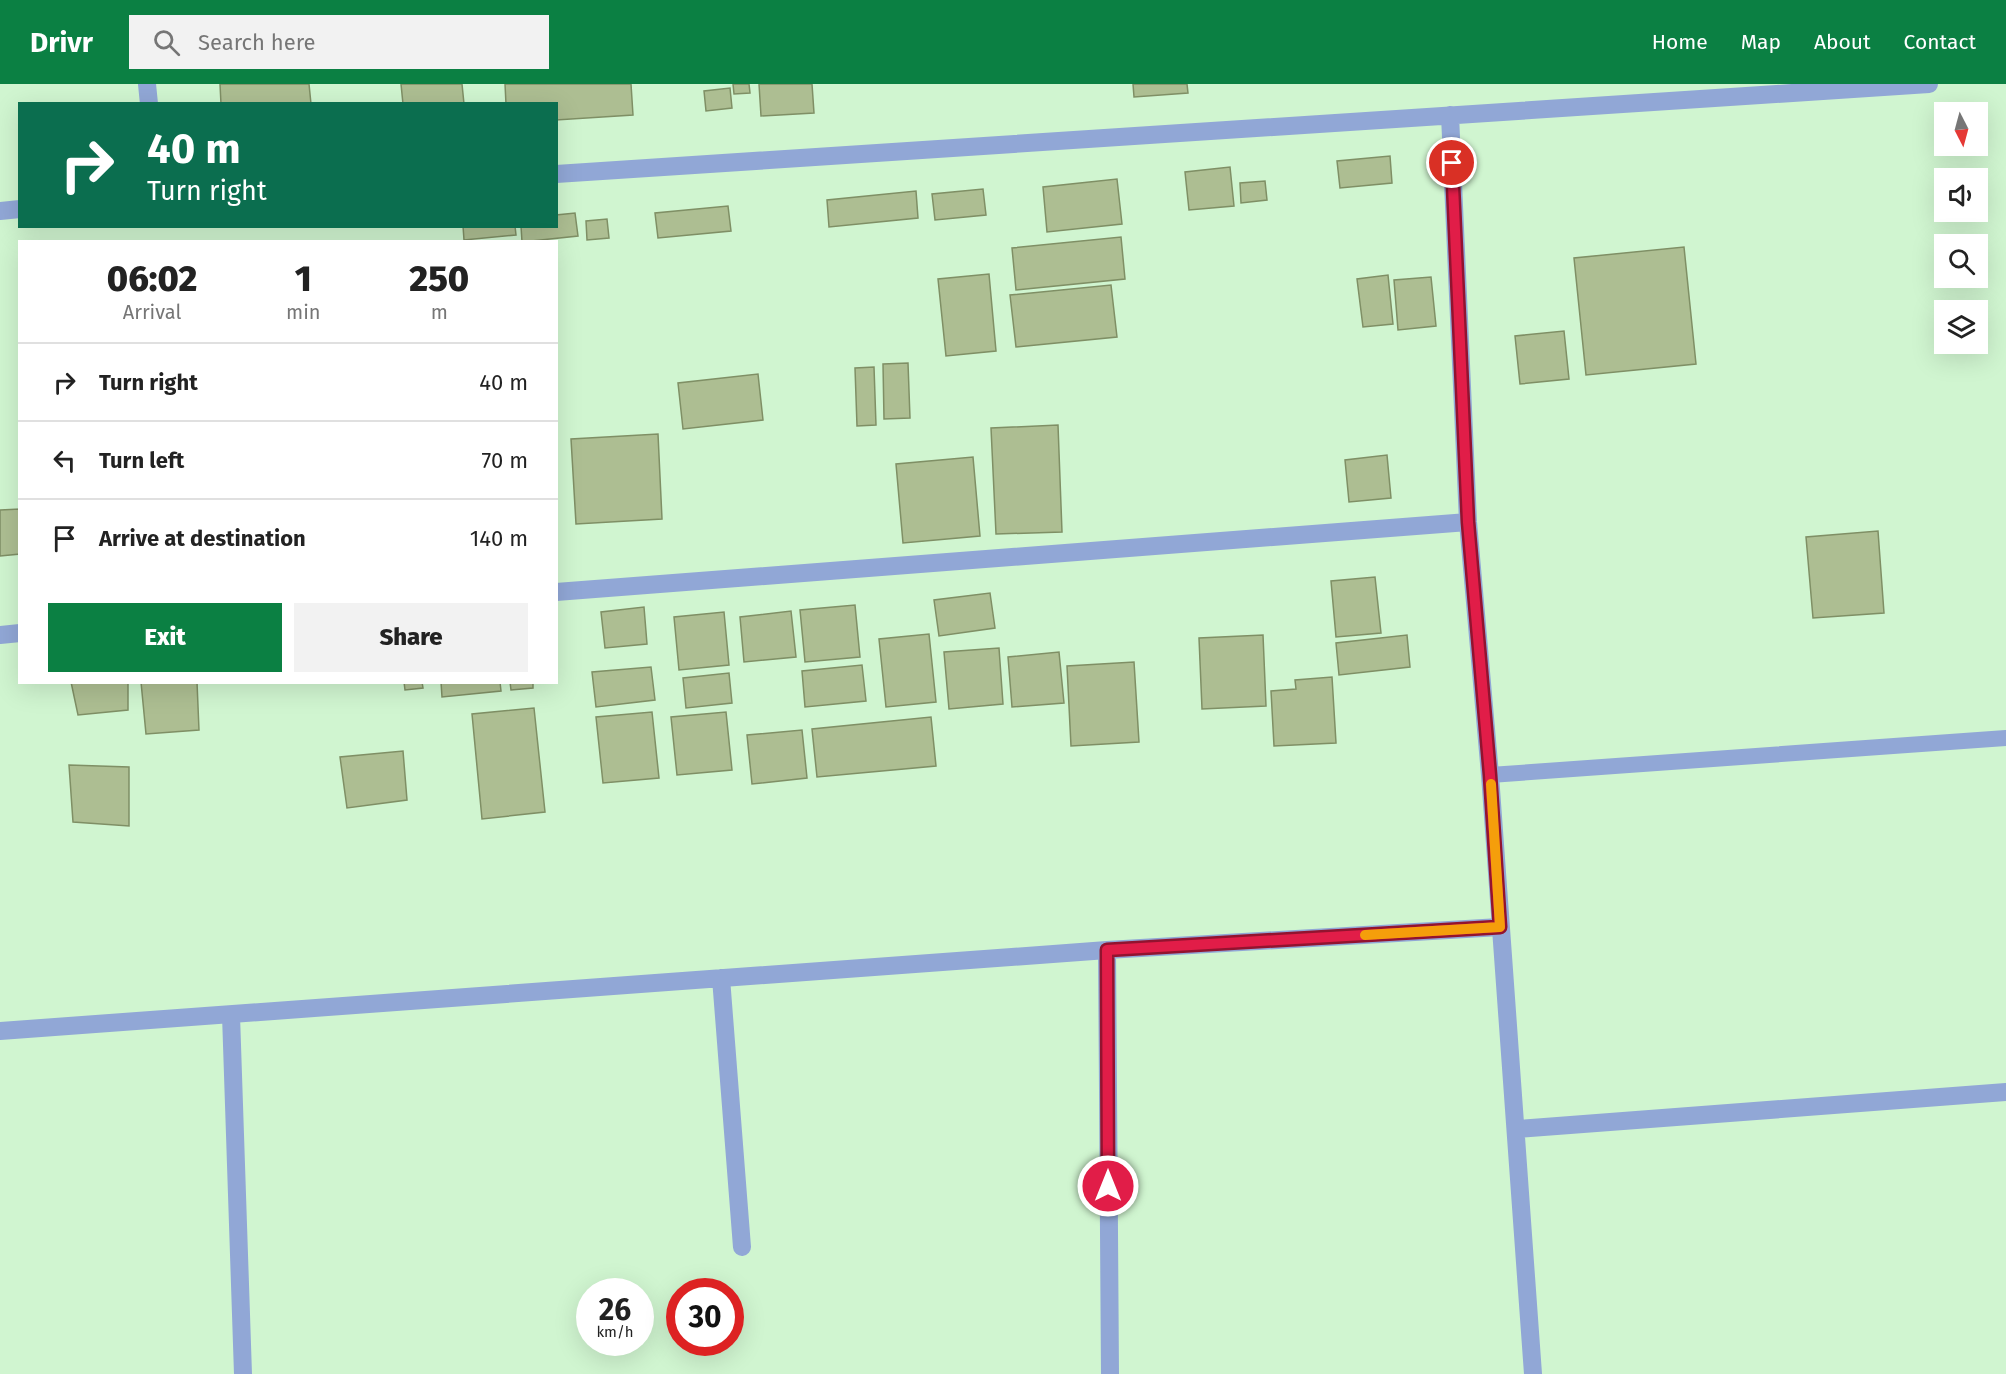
<!DOCTYPE html>
<html lang="en">
<head>
<meta charset="utf-8">
<style>
	body { margin:0; font-family:"Fira Sans",sans-serif; background:#f2f2f2; color:#222; height:100vh; display:flex; flex-direction:column; font-size:22px; white-space:nowrap }
	* { box-sizing:border-box; margin:0 }
	p { font-size:20px; color:#767676 }
	.icon { flex:none; width:33px; height:33px; fill:none; stroke:currentColor; stroke-width:2; stroke-linecap:round; stroke-linejoin:round }
	.map { position:relative; flex:1; overflow:hidden }
	.side { position:absolute; left:18px; top:156px; width:540px; height:444px; display:flex; flex-direction:column; background:#fff; border-radius:0px; box-shadow:0 6px 24px #0002 }
	.side>* { flex:none }
	.banner { position:absolute; left:18px; top:18px; width:540px; height:126px; border-radius:0px; box-shadow:0 6px 24px #0002; background:#0b6e4f; color:#fff; overflow:hidden }
	.needle { width:39px; rotate:174deg }
	.tools { position:absolute; left:1934px; top:18px; display:grid; gap:12px }
	.tools a { display:grid; place-items:center; width:54px; height:54px; border-radius:0px; background:#fff; box-shadow:0 6px 24px #0002; font-size:30px }
	.speed { position:absolute; left:576px; top:1194px; display:flex; gap:12px; font-size:30px; font-weight:700; text-align:center }
	.speed>* { display:grid; place-content:center; width:78px; height:78px; border-radius:50%; background:#fff; box-shadow:0 6px 24px #0002; line-height:1 }
	.speed small { font-size:15px; font-weight:400 }
	.speed .limit { border:9px solid #d22; background:#fff; color:#111 }
	.pin { position:absolute; display:grid; place-items:center; width:51px; height:51px; color:#fff; margin:-26px; border:3px solid #fff; border-radius:50%; box-shadow:0 2px 6px #0007 }
	.me { position:absolute; width:66px; margin:-33px; rotate:0deg; stroke-linejoin:round; filter:drop-shadow(0 0 4px #0008) }
	.turn { display:flex; align-items:center; gap:21px; height:126px; padding:0 30px; font-size:27px }
	.turn .icon { width:78px; height:78px; stroke-width:2.5 }
	.turn b { display:block; font-size:42px; line-height:51px }
	.eta { display:flex; justify-content:space-evenly; align-items:center; height:102px; text-align:center }
	.eta b { font-size:36px; font-weight:800; line-height:42px }
	.primary-button { display:flex; gap:12px; margin-top:auto; padding:12px 30px }
	.primary-button a { flex:1; height:69px; border-radius:0px; background:#0b8043; color:#fff; font-size:24px; font-weight:800; line-height:69px; text-align:center }
	.primary-button a+a { background:#f2f2f2; color:#222 }
	ul { padding:0; list-style:none }
	li { display:flex; align-items:center; gap:18px; height:78px; padding:0 30px; border-top:2px solid #e0e0e0 }
	li div { flex:1 }
	li b { display:block; font-size:22px }
	li em { font-style:normal }
	header { display:flex; align-items:center; gap:36px; box-sizing:border-box; height:84px; padding:0 30px; background:#0b8043; color:#fff }
	header strong { font-size:28px }
	nav { display:flex; gap:33px; margin-inline-start:auto; font-size:21px }
	.search { width:420px; height:54px; background:#f2f2f2; display:flex; align-items:center; gap:15px; box-sizing:border-box; padding:0 21px; border-radius:0px; color:#767676; font-size:22px }
	.map>svg:first-child { display:block }
	.building { fill:#adbe92; stroke:#7f8f65; stroke-width:1.5 }
	.lines { fill:none; stroke-linecap:round; stroke-linejoin:round }
	.service { stroke:#91a7d6; stroke-width:16 }
	.minor { stroke:#91a7d6; stroke-width:18 }
	.route-casing { stroke:#92132f; stroke-width:15 }
	.route { stroke:#e11d48; stroke-width:10 }
	.slow { stroke:#f59e0b; stroke-width:10 }
</style>
</head>
<body>
<header>
<strong>Drivr</strong>
<div class="search"><svg class="icon" aria-label="search" viewBox="0 0 24 24"><circle cx="10" cy="10" r="6"/><path d="M15 15l6 6"/></svg>Search here</div>
<nav><a>Home</a><a>Map</a><a>About</a><a>Contact</a></nav>
</header>
<div class="map">
<svg width="2006" height="1290" viewBox="0 0 2006 1290">
	<rect width="100%" height="100%" fill="#d0f5d0"/>
	<path class="building" d="M220,0H309L311,20H221Z
		M401,0H462L464,20H403Z
		M505,0H631L633,31L556,36V20H506Z
		M733,0H749L750,9L734,10Z
		M759,0H812L814,29L761,32Z
		M1133,0H1187L1188,9L1134,13Z
		M730,4L732,24L706,27L704,7Z
		M1390,72L1392,99L1340,104L1337,77Z
		M1230,83L1234,122L1189,126L1185,88Z
		M1117,95L1122,140L1047,148L1043,103Z
		M1265,97L1267,116L1241,119L1240,99Z
		M983,105L986,131L935,136L932,110Z
		M916,107L918,134L829,143L827,116Z
		M728,122L731,147L658,154L655,129Z
		M575,129L578,152L522,158L521,142H556V131Z
		M607,135L609,154L587,156L586,137Z
		M463,142H515L516,151L464,156Z
		M1121,153L1125,195L1016,206L1012,164Z
		M1684,163L1696,280L1586,291L1574,174Z
		M989,190L996,267L946,272L938,195Z
		M1388,191L1393,240L1363,243L1357,195Z
		M1431,193L1436,242L1398,246L1394,196Z
		M1111,201L1117,253L1016,263L1010,211Z
		M1564,247L1569,295L1520,300L1515,252Z
		M908,279L910,334L884,335L883,280Z
		M874,283L876,341L857,342L855,284Z
		M758,290L763,336L683,345L678,299Z
		M1058,341L1062,448L996,450L991,344Z
		M658,350L662,435L576,440L571,355Z
		M1387,371L1391,414L1349,418L1345,376Z
		M973,373L980,452L903,459L896,380Z
		M20,425V470L0,472V426Z
		M1878,447L1884,529L1813,534L1806,453Z
		M1375,493L1381,549L1336,553L1331,497Z
		M990,509L995,544L939,552L934,516Z
		M855,521L860,573L805,578L800,526Z
		M644,523L647,560L605,564L601,528Z
		M791,527L796,573L744,578L740,533Z
		M724,528L729,581L679,586L674,533Z
		M929,550L936,618L886,623L879,555Z
		M1263,551L1266,622L1202,625L1199,554Z
		M1407,551L1410,583L1339,591L1336,559Z
		M999,564L1003,620L949,625L944,568Z
		M1059,568L1064,619L1012,623L1008,573Z
		M1134,578L1139,658L1071,662L1067,582Z
		M862,581L866,617L805,623L802,587Z
		M651,583L655,616L596,623L592,588Z
		M729,589L732,619L686,624L683,594Z
		M1332,593L1336,659L1274,662L1271,607L1296,605L1295,596Z
		M71,598H128V626L78,631Z
		M141,598H197L199,646L146,650Z
		M404,598H422L423,604L405,606Z
		M441,598H500L501,607L442,613Z
		M510,598H533V604L511,606Z
		M534,624L545,728L482,735L472,630Z
		M652,628L659,694L603,699L596,633Z
		M726,628L732,686L677,691L671,633Z
		M931,633L936,682L817,693L812,645Z
		M802,646L807,694L752,700L747,651Z
		M403,667L407,716L347,724L340,673Z
		M69,681L129,683V742L73,738Z"/>
	<g class="lines">
		<path class="service" d="M1490,691L2006,654"/>
		<path class="minor" d="M147,0L149,20
			M1450,31L1468,438L1490,691L1533,1290
			M556,90L1929,0
			M0,127L20,125
			M556,508L1468,438
			M0,551L20,549
			M1107,866L1110,1290
			M721,894L742,1163
			M231,931L243,1290
			M0,947L1107,866L1500,843
			M1517,1045L2006,1008"/>
	</g>
	<g class="lines">
		<defs>
			<path id="route" d="M1108,1102L1107,866L1500,843L1490,691L1468,438L1452,79"/>
		</defs>
		<use href="#route" class="route-casing"/>
		<use href="#route" class="route"/>
		<path class="slow" d="M1365,851L1500,843L1491,700"/>
	</g>
</svg>
<div class="tools">
<a><svg class="needle" viewBox="-14 -14 28 28"><path d="M0-13l5 13h-10z" fill="#e53935"/><path d="M0 13l5-13h-10z" fill="#767676"/></svg></a>
<a><svg class="icon" aria-label="sound" viewBox="0 0 24 24"><path d="M4 9h4l5-4v14l-5-4H4zM17 9q2 3 0 6"/></svg></a>
<a><svg class="icon" aria-label="search" viewBox="0 0 24 24"><circle cx="10" cy="10" r="6"/><path d="M15 15l6 6"/></svg></a>
<a><svg class="icon" aria-label="layers" viewBox="0 0 24 24"><path d="M12 4l9 5-9 5-9-5zM3 14l9 5 9-5"/></svg></a>
</div>
<div class="speed"><div>26<small>km/h</small></div><div class="limit">30</div></div>
<div class="pin" style="left:1452px;top:79px;background:#d93025"><svg class="icon" aria-label="arrive" viewBox="0 0 24 24"><path d="M6 21V4h12l-3 4 3 4H6"/></svg></div>
<svg class="me" style="left:1108px;top:1102px" viewBox="-20 -20 40 40"><circle r="17" fill="#e11d48" stroke="#fff" stroke-width="3"/><path d="M0-11L8 9 0 5-8 9z" fill="#fff"/></svg>
<div class="banner">
<div class="turn"><svg class="icon" aria-label="right" viewBox="0 0 24 24"><path d="M7 20v-9h11M14 6l5 5-5 5"/></svg><div><b>40 m</b>Turn right</div></div>
</div>
<section class="side">
<div class="eta">
<div><b>06:02</b><p>Arrival</p></div>
<div><b>1</b><p>min</p></div>
<div><b>250</b><p>m</p></div>
</div>
<ul>
<li><svg class="icon" aria-label="right" viewBox="0 0 24 24"><path d="M7 20v-9h11M14 6l5 5-5 5"/></svg><div><b>Turn right</b></div><em>40 m</em></li>
<li><svg class="icon" aria-label="left" viewBox="0 0 24 24"><path d="M17 20v-9H6M10 6l-5 5 5 5"/></svg><div><b>Turn left</b></div><em>70 m</em></li>
<li><svg class="icon" aria-label="arrive" viewBox="0 0 24 24"><path d="M6 21V4h12l-3 4 3 4H6"/></svg><div><b>Arrive at destination</b></div><em>140 m</em></li>
</ul>
<div class="primary-button"><a>Exit</a><a>Share</a></div>
</section>
</div>
</body>
</html>
